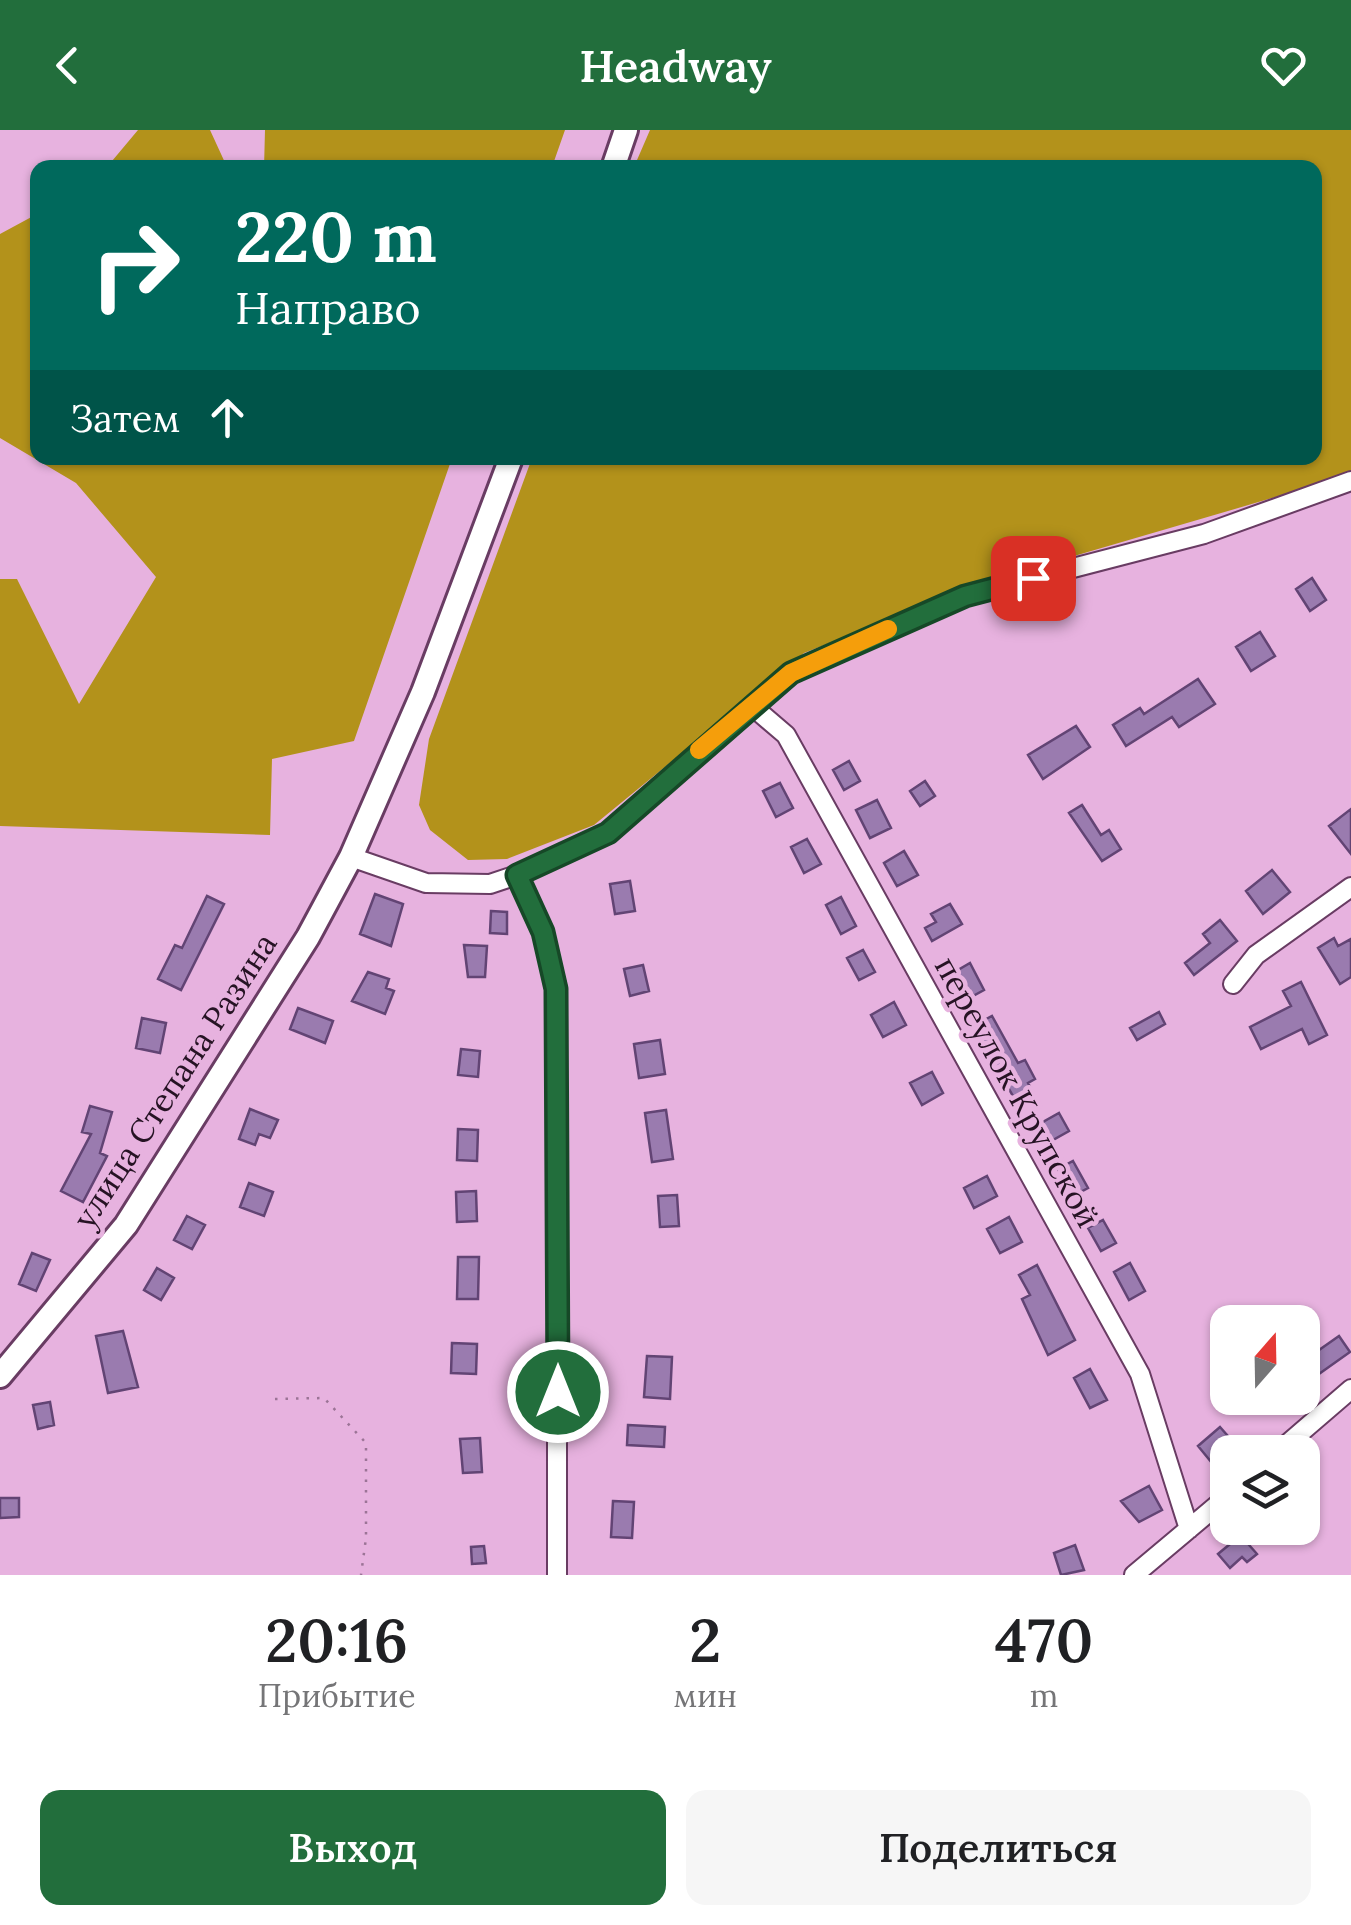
<!DOCTYPE html>
<html lang="ru">
<head>
<meta charset="utf-8">
<style>
	body { margin:0; font-family:Lora,serif; background:#f6f6f6; color:#202124; height:100vh; display:flex; flex-direction:column; font-size:38px; white-space:nowrap }
	* { box-sizing:border-box; margin:0 }
	p { font-size:32px; color:#757577 }
	.icon { flex:none; width:55px; height:55px; fill:none; stroke:currentColor; stroke-width:2; stroke-linecap:round; stroke-linejoin:round }
	.map { position:relative; height:1445px; overflow:hidden }
	.details { display:flex; flex-direction:column; background:#fff; flex:1 }
	.details>* { flex:none }
	.top-card { position:absolute; left:30px; top:30px; width:1292px; height:305px; border-radius:20px; box-shadow:0 2px 8px #0004; background:#00695c; color:#fff; overflow:hidden }
	.needle { width:65px; rotate:20deg }
	.tools { position:absolute; left:1210px; top:1175px; display:grid; gap:20px }
	.tools a { display:grid; place-items:center; width:110px; height:110px; border-radius:20px; background:#fff; box-shadow:0 2px 8px #0004; font-size:50px }
	.pin { position:absolute; display:grid; place-items:center; width:85px; height:85px; color:#fff; margin:-42px; border-radius:20px; box-shadow:0 5px 15px #0006 }
	.me { position:absolute; width:110px; margin:-55px; rotate:0deg; stroke-linejoin:round; filter:drop-shadow(0 0 8px #0008) }
	.turn { display:flex; align-items:center; gap:35px; height:210px; padding:0 40px; font-size:45px }
	.turn .icon { width:130px; height:130px; stroke-width:2.5 }
	.turn b { display:block; font-size:70px; line-height:85px }
	.then { display:flex; align-items:center; height:95px; padding:0 40px; background:#0003; gap:20px; font-size:38px }
	.eta { display:flex; justify-content:space-evenly; align-items:center; height:170px; text-align:center }
	.eta b { font-size:60px; font-weight:600; line-height:70px }
	.cta { display:flex; gap:20px; margin-top:auto; padding:20px 40px }
	.cta a { flex:1; height:115px; border-radius:20px; background:#226e3c; color:#fff; font-size:40px; font-weight:600; line-height:115px; text-align:center }
	.cta a+a { background:#f6f6f6; color:#202124 }
	header { display:flex; justify-content:space-between; align-items:center; height:130px; padding:0 40px; background:#226e3c; color:#fff; font-size:45px; font-weight:600 }
	.map>svg:first-child { display:block }
	.forest { fill:#b3921b }
	.building { fill:#9a7baf; stroke:#624474; stroke-width:2.5 }
	.lines { fill:none; stroke-linecap:round; stroke-linejoin:round }
	.minor-casing { stroke:#693c63; stroke-width:22 }
	.major-casing { stroke:#693c63; stroke-width:28 }
	.path { stroke:#9b7496; stroke-width:2.5; stroke-dasharray:2.5 8; stroke-linecap:butt }
	.minor { stroke:#fff; stroke-width:18 }
	.major { stroke:#fff; stroke-width:22 }
	.route-casing { stroke:#164827; stroke-width:25 }
	.route { stroke:#226e3c; stroke-width:18 }
	.slow { stroke:#f59e0b; stroke-width:18 }
	.labels { text-anchor:middle; stroke-width:9; stroke-linejoin:round; paint-order:stroke }
	.street-label { font-size:32px; fill:#261324; stroke:#e7b2df }
</style>
</head>
<body>
<header><svg class="icon" aria-label="back" viewBox="0 0 24 24"><path d="M15 5l-7 7 7 7"/></svg>Headway<svg class="icon" aria-label="heart" viewBox="0 0 24 24"><path d="M12 20l-8-8c-3-5 5-10 8-4 3-6 11-1 8 4z"/></svg></header>
<div class="map">
<svg width="1351" height="1445" viewBox="0 0 1351 1445">
	<rect width="100%" height="100%" fill="#e7b2df"/>
	<path class="forest" d="M138,0H210L227,37H107Z
		M265,0H565L552,37L264,38Z
		M650,0H1351V345L982,453L804,523L594,695L507,729L468,730L430,700L419,675L429,609L532,328H1315V38L634,37Z
		M37,84L38,328H452L354,611L272,629L270,705L0,696V449H17L79,574L156,447L76,353L0,308V104Z"/>
	<path class="building" d="M1312,448L1326,470L1310,481L1296,459Z
		M1260,502L1275,526L1251,541L1236,517Z
		M1198,549L1215,574L1179,597L1172,587L1126,616L1113,595L1140,578L1144,584Z
		M1076,596L1090,617L1043,649L1028,625Z
		M849,631L860,651L844,660L833,640Z
		M925,651L935,666L920,676L910,661Z
		M780,653L793,678L776,687L763,661Z
		M877,670L891,698L870,708L856,680Z
		M1082,675L1101,705L1109,700L1121,719L1102,731L1069,683Z
		M1351,679V724L1329,696Z
		M807,709L821,734L804,743L791,717Z
		M904,721L918,745L897,756L884,733Z
		M1272,740L1290,762L1263,784L1246,761Z
		M630,751L635,781L615,784L610,754Z
		M375,764L403,774L391,816L360,804Z
		M207,766L224,774L181,860L158,849L175,815L182,818Z
		M841,767L856,796L841,804L826,775Z
		M950,774L962,794L932,811L925,798L936,792L931,784Z
		M491,781L507,782V804L490,803Z
		M1220,790L1237,811L1194,845L1185,833L1210,813L1203,804Z
		M1334,808L1338,816L1351,809V847L1340,854L1318,818Z
		M464,815L487,816L485,847H468Z
		M863,820L875,842L859,850L847,828Z
		M970,833L984,860L960,873L946,847Z
		M643,835L649,861L630,866L624,839Z
		M368,842L389,849L386,858L394,861L385,884L352,871Z
		M1301,852L1327,905L1309,914L1302,899L1261,919L1250,897L1291,876L1283,861Z
		M894,872L906,895L883,907L871,885Z
		M298,878L333,891L325,913L290,899Z
		M1159,882L1165,894L1137,910L1130,898Z
		M992,886L1018,933L1025,930L1035,949L1028,953L1034,964L1017,973L973,896Z
		M142,888L166,893L160,923L136,918Z
		M660,910L665,944L639,948L634,914Z
		M461,919L480,921L478,947L458,945Z
		M932,942L943,963L922,975L910,953Z
		M90,976L112,982L100,1023L107,1026L83,1072L61,1061L91,1004L82,1002Z
		M250,979L278,990L270,1008L259,1004L255,1015L239,1009Z
		M666,980L673,1029L652,1032L645,983Z
		M1059,983L1069,1001L1044,1015L1034,997Z
		M458,999L478,1000L477,1031L457,1030Z
		M1073,1031L1088,1058L1073,1066L1058,1039Z
		M987,1046L997,1066L974,1078L964,1058Z
		M249,1053L273,1062L264,1086L240,1077Z
		M476,1061L477,1091L457,1092L456,1062Z
		M677,1065L679,1096L660,1097L658,1066Z
		M187,1086L205,1095L192,1119L174,1110Z
		M1009,1087L1022,1112L1000,1123L987,1099Z
		M1103,1090L1116,1113L1101,1121L1088,1098Z
		M32,1123L50,1130L36,1161L19,1154Z
		M458,1127H479L478,1169H457Z
		M1130,1133L1145,1161L1129,1170L1114,1142Z
		M1037,1135L1075,1210L1048,1225L1022,1169L1030,1165L1019,1145Z
		M157,1138L174,1148L161,1170L144,1160Z
		M123,1201L138,1257L108,1263L96,1206Z
		M1339,1206L1350,1222L1309,1251L1302,1232Z
		M452,1213L477,1214L476,1244L451,1243Z
		M647,1226L672,1227L670,1269L644,1267Z
		M1090,1239L1107,1270L1090,1278L1074,1248Z
		M50,1272L54,1295L38,1299L33,1275Z
		M628,1295L665,1297L664,1317L627,1315Z
		M1220,1297L1235,1314L1212,1333L1198,1316Z
		M480,1308L482,1342L463,1343L460,1309Z
		M1149,1356L1162,1380L1139,1392L1121,1371Z
		M0,1368H19V1387L0,1388Z
		M613,1371L634,1372L632,1408L611,1407Z
		M1235,1399L1257,1424L1247,1432L1242,1427L1230,1438L1218,1424L1230,1414L1225,1408Z
		M1075,1415L1084,1440L1061,1445L1054,1423Z
		M484,1416L486,1433L472,1434L471,1417Z"/>
	<g class="lines">
		<defs>
			<path id="minor" d="M752,576L786,605L1140,1244L1189,1399
				M351,727L426,753L490,754L517,745L608,703L791,543L965,466L1204,404L1351,351
				M517,745L543,802L557,859V1445
				M1233,854L1256,825L1351,757
				M1278,1322L1351,1259
				M1134,1445L1228,1366"/>
			<path id="major" d="M613,38L626,0
				M0,1246L126,1095L308,807L351,727L423,562L511,328"/>
		</defs>
		<use href="#minor" class="minor-casing"/>
		<use href="#major" class="major-casing"/>
		<path class="path" d="M275,1269L324,1268L366,1313V1408L361,1445"/>
		<use href="#minor" class="minor"/>
		<use href="#major" class="major"/>
	</g>
	<g class="lines">
		<defs>
			<path id="route" d="M558,1262L556,859L543,802L517,745L608,703L791,543L965,466L1033,448"/>
		</defs>
		<use href="#route" class="route-casing"/>
		<use href="#route" class="route"/>
		<path class="slow" d="M699,620L791,543L888,499"/>
	</g>
	<g class="labels">
		<g class="street-label">
			<text transform="translate(175 951) rotate(-57)" y="11">улица Степана Разина</text>
			<text transform="translate(1017 962) rotate(61)" y="11">переулок Крупской</text>
		</g>
	</g>
</svg>
<div class="tools">
<a><svg class="needle" viewBox="-14 -14 28 28"><path d="M0-13l5 13h-10z" fill="#e53935"/><path d="M0 13l5-13h-10z" fill="#757577"/></svg></a>
<a><svg class="icon" aria-label="layers" viewBox="0 0 24 24"><path d="M12 4l9 5-9 5-9-5zM3 14l9 5 9-5"/></svg></a>
</div>
<div class="pin" style="left:1033px;top:448px;background:#d93025"><svg class="icon" aria-label="arrive" viewBox="0 0 24 24"><path d="M6 21V4h12l-3 4 3 4H6"/></svg></div>
<svg class="me" style="left:558px;top:1262px" viewBox="-20 -20 40 40"><circle r="17" fill="#226e3c" stroke="#fff" stroke-width="3"/><path d="M0-11L8 9 0 5-8 9z" fill="#fff"/></svg>
<div class="top-card">
<div class="turn"><svg class="icon" aria-label="right" viewBox="0 0 24 24"><path d="M7 20v-9h11M14 6l5 5-5 5"/></svg><div><b>220 m</b>Направо</div></div>
<div class="then">Затем<svg class="icon" aria-label="ahead" viewBox="0 0 24 24"><path d="M12 20V5M6 11l6-6 6 6"/></svg></div>
</div>
</div>
<section class="details">
<div class="eta">
<div><b>20:16</b><p>Прибытие</p></div>
<div><b>2</b><p>мин</p></div>
<div><b>470</b><p>m</p></div>
</div>
<div class="cta"><a>Выход</a><a>Поделиться</a></div>
</section>
</body>
</html>
